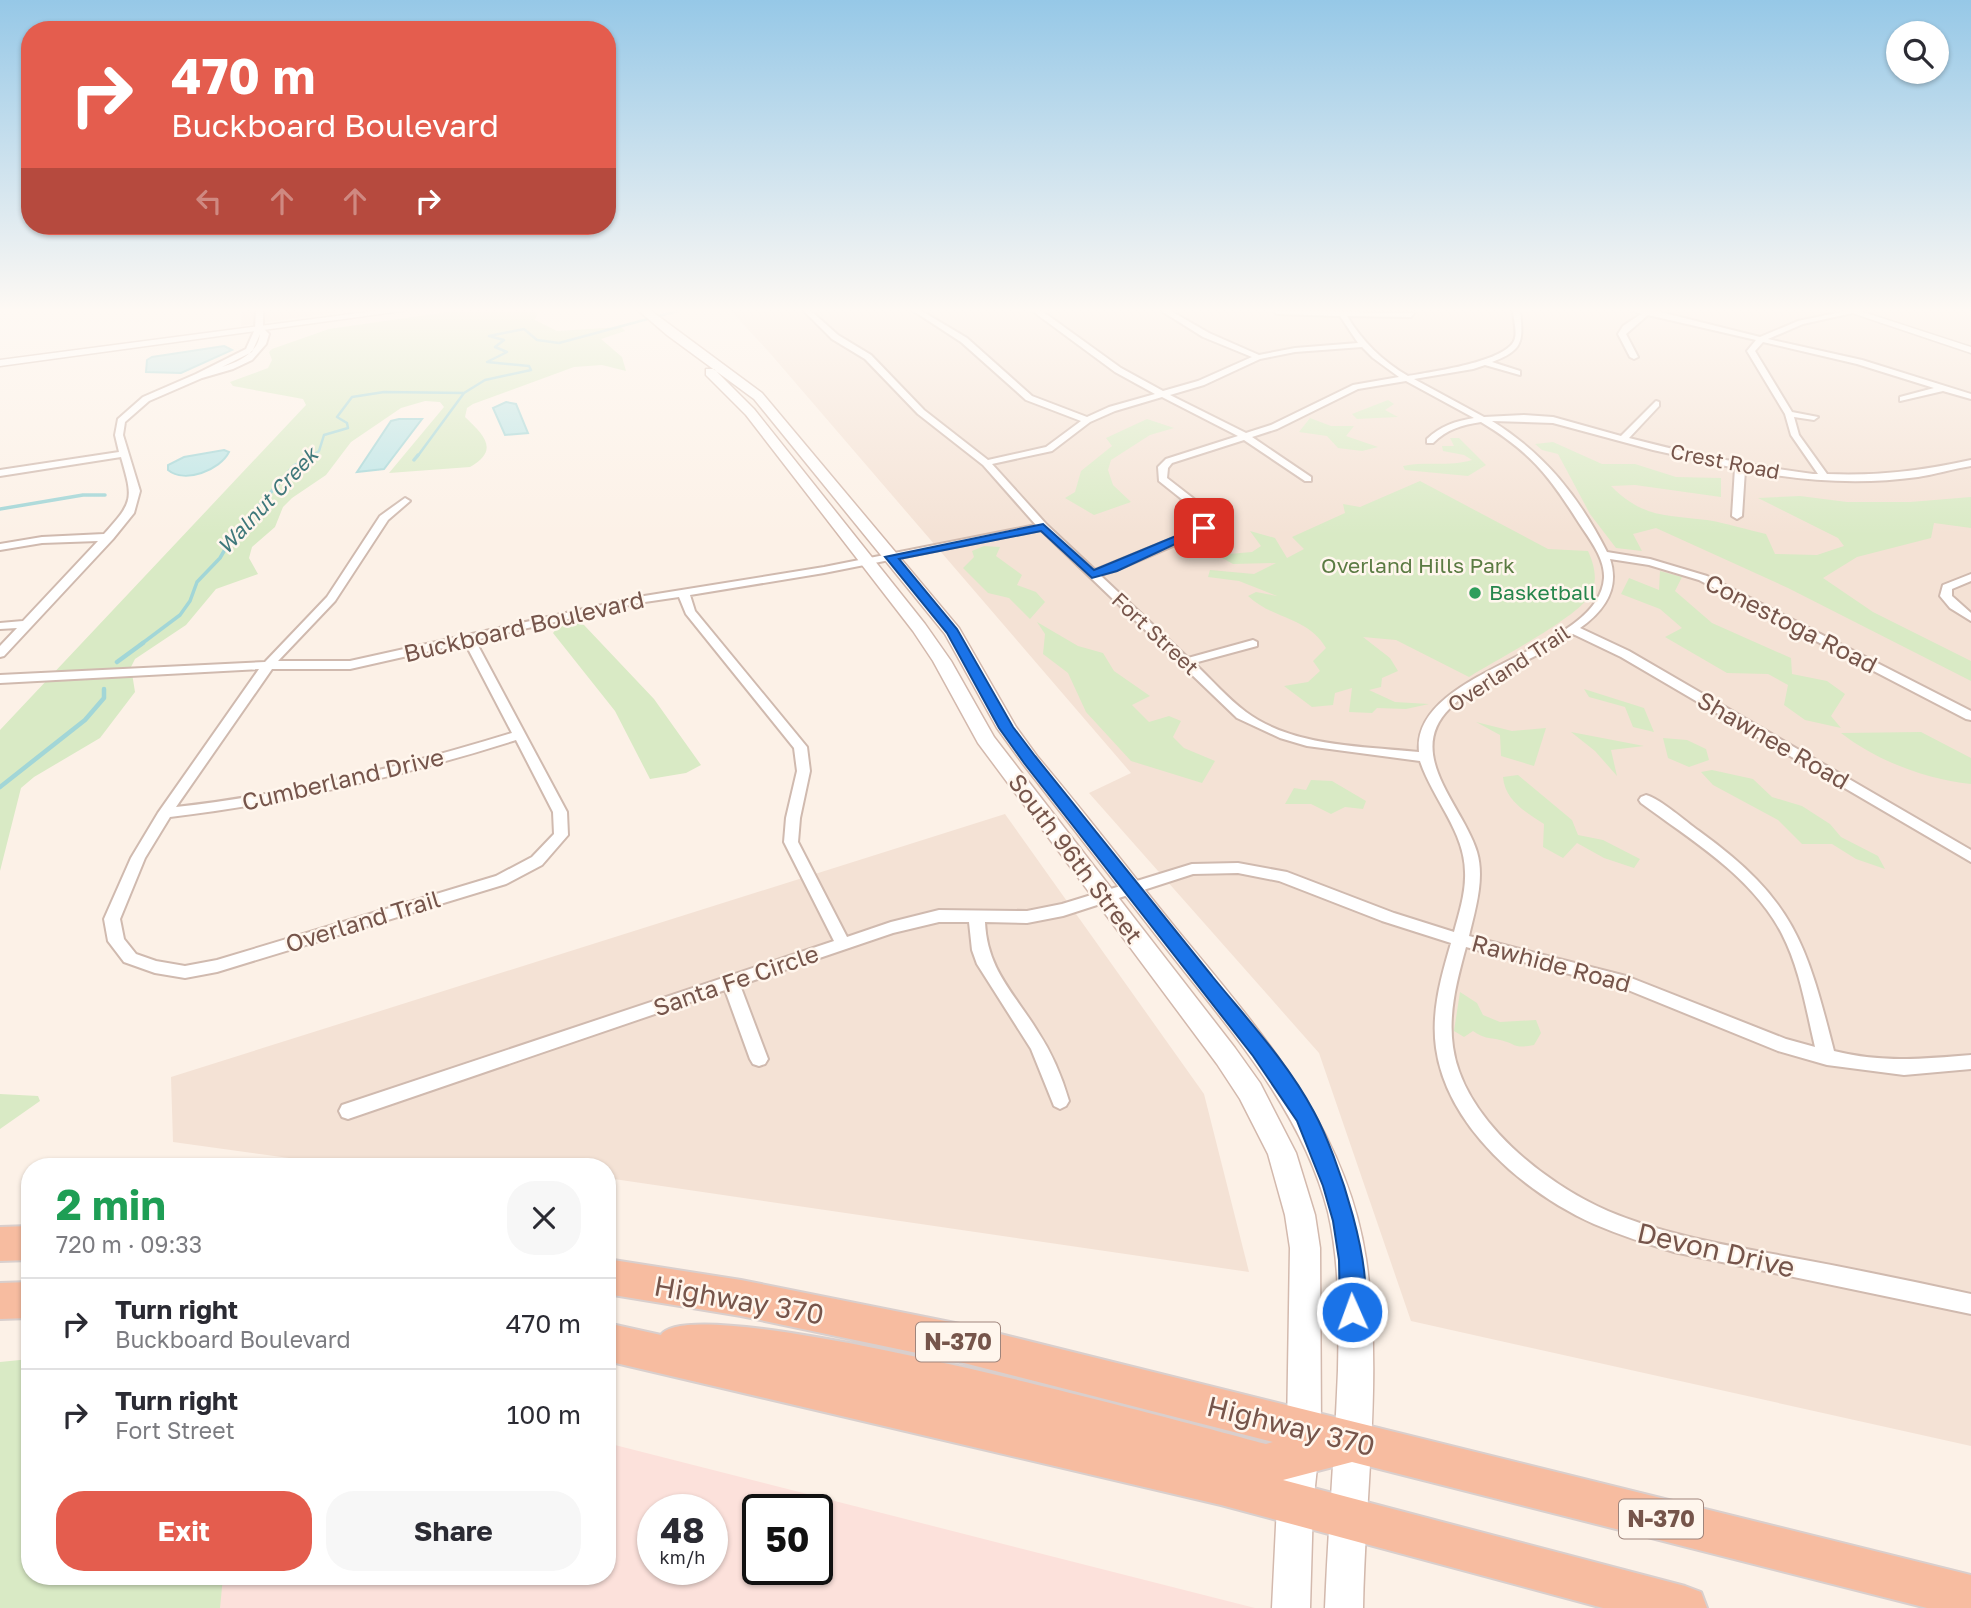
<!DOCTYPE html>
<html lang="en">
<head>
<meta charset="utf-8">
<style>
	body { margin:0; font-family:"Golos Text",sans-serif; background:#f7f7f7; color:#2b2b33; height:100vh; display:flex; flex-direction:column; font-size:26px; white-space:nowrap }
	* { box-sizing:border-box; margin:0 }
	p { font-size:23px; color:#7c7c81 }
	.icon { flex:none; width:38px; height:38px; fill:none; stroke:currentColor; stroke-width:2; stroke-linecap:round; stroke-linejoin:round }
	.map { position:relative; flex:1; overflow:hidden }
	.panel { position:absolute; left:21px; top:1158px; width:595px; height:427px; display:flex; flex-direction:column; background:#fff; border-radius:28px; box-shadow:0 2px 5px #0004 }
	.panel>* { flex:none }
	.hud { position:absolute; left:21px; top:21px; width:595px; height:214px; border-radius:28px; box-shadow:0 2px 5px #0004; background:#e45d4e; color:#fff; overflow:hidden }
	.fabs { position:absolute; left:1886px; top:21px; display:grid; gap:14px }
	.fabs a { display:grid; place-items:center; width:63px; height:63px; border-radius:50%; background:#fff; box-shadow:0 2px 5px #0004; font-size:35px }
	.speed { position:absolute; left:637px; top:1494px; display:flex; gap:14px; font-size:35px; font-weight:700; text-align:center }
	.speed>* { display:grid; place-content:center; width:91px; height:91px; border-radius:50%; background:#fff; box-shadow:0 2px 5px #0004; line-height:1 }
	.speed small { font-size:18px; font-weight:400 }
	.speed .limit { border:4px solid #111; border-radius:10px; background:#fff; color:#111 }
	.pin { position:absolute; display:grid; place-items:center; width:60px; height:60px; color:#fff; margin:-30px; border-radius:14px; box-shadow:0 4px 10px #0006 }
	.me { position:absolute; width:77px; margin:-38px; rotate:358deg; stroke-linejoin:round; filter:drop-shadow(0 0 5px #0008) }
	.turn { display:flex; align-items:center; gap:24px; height:147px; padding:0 35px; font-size:32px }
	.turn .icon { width:91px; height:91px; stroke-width:2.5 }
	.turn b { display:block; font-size:49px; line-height:60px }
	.lanes { display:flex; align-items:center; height:66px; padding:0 35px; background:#0003; justify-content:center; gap:35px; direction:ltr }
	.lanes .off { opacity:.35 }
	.round { display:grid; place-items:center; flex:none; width:74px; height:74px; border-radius:28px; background:#f7f7f7 }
	.overview { display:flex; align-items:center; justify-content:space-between; height:119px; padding:0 35px }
	h1 { font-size:42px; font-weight:700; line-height:52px; color:#1e9e55 }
	.action { display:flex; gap:14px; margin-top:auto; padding:14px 35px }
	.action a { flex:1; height:80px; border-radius:28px; background:#e45d4e; color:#fff; font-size:28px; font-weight:700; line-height:80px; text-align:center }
	.action a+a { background:#f7f7f7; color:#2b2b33 }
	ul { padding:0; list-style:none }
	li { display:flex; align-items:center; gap:21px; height:91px; padding:0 35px; border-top:2px solid #e1e1e2 }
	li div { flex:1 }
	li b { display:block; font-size:26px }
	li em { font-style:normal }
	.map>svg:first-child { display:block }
	.residential { fill:#f4e2d5 }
	.commercial { fill:#fce1db; fill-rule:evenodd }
	.green { fill:#d9eac5 }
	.water { fill:#bbe5e6; stroke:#a2d6d7; stroke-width:2 }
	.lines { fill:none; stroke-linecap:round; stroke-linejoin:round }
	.stream-far2 { stroke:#a2d6d7; stroke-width:2.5 }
	.stream-far1 { stroke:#a2d6d7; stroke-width:3.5 }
	.stream { stroke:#a2d6d7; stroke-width:4.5 }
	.minor-casing { stroke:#d0baaf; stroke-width:4 }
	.tertiary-casing { stroke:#d0baaf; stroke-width:3 }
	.secondary-casing { stroke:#d3b9ad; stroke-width:3 }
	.trunk-casing { stroke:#d9cfcd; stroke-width:4 }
	.minor { fill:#fff; fill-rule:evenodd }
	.tertiary { fill:#fff; fill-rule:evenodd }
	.secondary { fill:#fff; fill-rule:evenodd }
	.trunk { fill:#f7bca0; fill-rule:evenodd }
	.route { fill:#1a73e8; stroke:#114b97; stroke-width:2 }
	.leisure-dot { fill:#2e9e5b; stroke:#fff6ed; stroke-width:2.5 }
	.labels { text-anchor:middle; stroke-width:5; stroke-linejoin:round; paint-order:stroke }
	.far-street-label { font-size:21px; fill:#76554b; stroke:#fff6ed }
	.far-water-label { font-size:21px; font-style:italic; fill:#3f787b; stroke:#fff6ed }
	.far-park-label { font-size:21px; fill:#5b7b43; stroke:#fff6ed }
	.far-leisure-label { font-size:21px; fill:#27864d; stroke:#fff6ed; text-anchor:start }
	.shield { fill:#fff6ed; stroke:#9f857c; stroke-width:2 }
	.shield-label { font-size:23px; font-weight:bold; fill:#76554b }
	.street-label { font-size:24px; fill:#76554b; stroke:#fff6ed }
	.near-street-label { font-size:28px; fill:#76554b; stroke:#fff6ed }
</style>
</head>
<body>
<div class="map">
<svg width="1971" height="1608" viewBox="0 0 1971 1608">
	<rect width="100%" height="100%" fill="#fcf1e7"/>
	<path class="residential" d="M242,310H351L241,326Z
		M730,310H1839L1971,352V1446L1411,1321L1319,1053L1089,793L1131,773L769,352Z
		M1854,310H1971V347Z
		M1005,814L1204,1094L1249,1272L607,1178V1167H355L173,1142L171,1077Z"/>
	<path class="commercial" d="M607,1443L1255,1608H183L181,1577H607ZM653,1510H712V1570H653ZM758,1510H817V1570H758Z"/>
	<path class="green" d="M461,310H539L535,320L557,331L621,327L625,331L601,339L622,357L626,371L602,365L574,367L473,404L467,408L465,417C484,435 500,450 470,467L389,473L444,407L440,402L425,401L401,408L351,442L326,475L292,498L283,507L275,527L252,547L249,558L258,574L216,589L186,625L135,659L131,667L135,692L100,738L34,777L21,788L0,871V730L306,405L303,399L233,386L230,382L268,368L272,360L269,352L272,349L329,329Z
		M1388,400L1394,404L1385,410L1398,417L1357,419L1352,414Z
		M1310,418L1331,426H1354L1346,436L1378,447L1362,451L1338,448L1327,436L1299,432Z
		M1147,419L1174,428L1150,435L1111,460L1108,470L1113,485L1131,502L1094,515L1065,498L1075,492L1081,471L1112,446L1106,438Z
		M1450,438H1459L1486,465L1468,476L1405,470L1403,466C1426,461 1449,467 1472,460L1464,455L1443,451L1442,446H1454Z
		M1553,442L1602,464H1635L1676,477L1721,478V497L1635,485L1611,486C1643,518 1666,515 1707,520C1727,523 1747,530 1766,534L1775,554L1817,555L1844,546L1838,538L1758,498L1800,496L1847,502H1910L1971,497V528L1934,523L1931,538L1857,557L1823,578L1873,612L1971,661V681L1788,588L1656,528L1633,534L1642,551L1616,548L1590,514L1558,454L1542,450L1535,444Z
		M1420,481L1548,549L1588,551C1595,566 1599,584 1588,598C1571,621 1496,660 1469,677L1396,640L1363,637L1390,658L1398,671L1382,678L1381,687L1369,690L1395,702L1429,704L1406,709L1377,708L1372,713L1349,712L1352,688L1335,693L1333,705L1312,707L1284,686L1308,682L1320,671L1313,661L1326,648C1308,617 1272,619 1248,596L1256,592L1277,596L1239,581L1208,577L1210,570L1254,574L1276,563L1233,564L1217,555L1252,552L1261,546L1250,531L1275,538L1287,558L1304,549L1292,537L1345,513L1343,504L1360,507Z
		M984,546L1000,547L996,556L1022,575L1017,585L1036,592L1045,602L1030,619L1009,598L988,593L963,568L974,557L972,551Z
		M1660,571L1682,577L1675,591L1712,623L1791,658L1792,674L1827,681L1845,694L1831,716L1841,728L1805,720L1784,705L1788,685L1768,674L1727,673L1665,637L1682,628L1660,609L1621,594L1629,578L1659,590Z
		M1037,622L1078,646L1103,653L1114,671L1150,696L1132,705L1149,722L1169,716L1181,721L1173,737L1184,748L1215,761L1202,783L1131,761L1086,712L1068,673L1043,654L1045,634Z
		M575,623L584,625L654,699L701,765L686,773L650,779L615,711L553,633L558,627Z
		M1584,689L1644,708L1654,732L1633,727L1625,707L1589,697Z
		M1476,722L1512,731L1546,728L1534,766L1501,756L1500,735Z
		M1571,732L1644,746L1611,750L1617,776L1595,751Z
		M1921,732L1971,758V784C1925,779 1877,761 1841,733Z
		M1663,738L1687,740L1706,749L1709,760L1689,767L1668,758Z
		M1712,770L1753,779L1772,797L1802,806L1830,824L1841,837L1878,856L1885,869L1856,859L1832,844H1802L1778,820L1713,785L1701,772Z
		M1518,775L1572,820L1578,835L1603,840L1640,859L1634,868L1604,858L1577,843L1563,858L1543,847L1544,824C1526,812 1505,801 1503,777Z
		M1311,780L1332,781L1366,801L1363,809L1345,807L1331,814L1311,804H1285L1294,788L1306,790Z
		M1460,992L1477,1003L1483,1015L1500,1022L1536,1020L1541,1033L1534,1045C1511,1049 1518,1044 1500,1040C1488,1037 1484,1039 1473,1031L1464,1037L1454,1031Z
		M0,1094L38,1096L40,1101L0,1129Z
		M30,1359V1577H223L220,1608H0V1362Z"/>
	<path class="water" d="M224,346L232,350L181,373L146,372L147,360L152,357Z
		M506,402L516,404L528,433L505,435L493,408Z
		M399,419H422L384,469L357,472L391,421Z
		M224,450L229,452C220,470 185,484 168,470V465L184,457Z"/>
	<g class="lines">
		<path class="stream-far2" d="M310,457L319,451L324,435L348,428L347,423L337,417L352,397L384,392L464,393L485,380L531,370L529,366L487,362L507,352L495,347L504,340L489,336L524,329L537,340L559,343L681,310
			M417,457L464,393"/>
		<path class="stream-far1" d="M414,460L418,455
			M0,509L83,495H105
			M140,645L180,615L190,601L197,582L220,558L234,534L294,466L313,455"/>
		<path class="stream" d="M117,662L143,643
			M0,787L85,720L104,698V689"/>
		<defs>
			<path id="minor" d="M256,310H263V328L269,334L266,344L252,360L233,369L202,378L149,401L125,422L123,435L140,491L134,513L113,539L4,656L0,657V646L17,628L0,629V623L23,621L98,541L42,543L0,550V544L42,537L104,534C134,501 133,499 121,457L0,476V470L119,452L115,435L118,419L143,397L196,374L246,349L255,329ZM260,334C258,353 239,362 222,367L252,352Z
				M803,310H810L838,335L871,355L924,410L988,460L1046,447L1081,421L1026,400L961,342L912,310H920L967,338L1032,396L1087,417L1109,407L1155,394L1115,372L1031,310H1040L1049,316L1121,368L1163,391L1198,381L1252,357L1203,337L1160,310H1169L1209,333L1259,355L1295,348L1358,343L1340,316L1277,314L1275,311L1414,313L1411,317L1347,316C1362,341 1382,361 1408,376C1429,372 1510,362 1515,338C1517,330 1513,318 1513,310H1520C1523,341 1524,350 1492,362L1520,371V375L1485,365L1473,369L1414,379L1484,417L1524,415L1553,417L1621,436L1656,401L1659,402V406L1629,438C1690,454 1750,466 1813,474H1818L1791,435L1785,414L1747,351L1756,340L1648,315L1626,334L1638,357L1634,359L1630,357L1618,334L1623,326L1641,314L1632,310H1652L1760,337L1798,321L1851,310H1866L1803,324L1768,339L1862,360L1971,394V399L1943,391L1900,401V397L1934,388L1857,364L1763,342L1755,351L1792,412L1818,417L1814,420L1794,417L1799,435L1827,474C1878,476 1921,471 1971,460V466C1953,469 1936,474 1918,477C1860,485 1801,481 1745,470L1742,516L1737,519L1732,516L1735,468L1653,450L1553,423L1492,421C1545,454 1579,497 1607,552L1650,559L1707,576L1971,711V720L1966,719L1699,580L1649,565L1610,559C1620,589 1604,611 1580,628L1629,651L1971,850V862L1621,657L1573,634C1534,661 1484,675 1450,708C1403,754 1464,807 1477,852C1485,879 1475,910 1469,936L1626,976L1786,1039L1815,1047C1806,1009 1800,969 1782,934C1752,876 1691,840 1641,803L1639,800L1641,797L1646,795C1662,800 1685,821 1699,831C1794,900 1806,942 1834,1051C1882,1063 1922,1059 1971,1055V1069L1904,1075L1827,1065L1778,1051L1623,988L1466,947C1457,980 1448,1013 1453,1047C1463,1119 1545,1184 1608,1211C1667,1236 1731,1246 1794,1258C1853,1269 1912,1281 1971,1294V1314L1674,1252C1647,1244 1620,1235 1594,1224C1525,1193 1447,1127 1436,1048C1431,1012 1441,977 1451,943L1382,921L1279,881L1238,873L1193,874L1063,916L1027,923L985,922C987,970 1015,994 1038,1032C1052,1053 1062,1077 1069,1101L1066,1106L1060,1109L1054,1106L1031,1049L977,964L972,950L969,922H939L893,933L740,985L768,1059L765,1064L759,1066L753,1064L750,1059L725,990L348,1119L342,1117L339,1111L342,1105L834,941L784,842L786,818L797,771L794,748L686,614L679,597L638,603L475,640L567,812L568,835L542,865L506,884L217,972L185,978L155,973L124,962L108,941L104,919L131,858L158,813L259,669L0,683V675L265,662L327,597L380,516L405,498L410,501L388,520L335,601L278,661H350L638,597L824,567L1036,525L983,465L918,414L865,359L832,339ZM1362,347L1373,358L1399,377L1353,385L1271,425L1246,433L1170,395L1204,385L1260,359L1295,352ZM1406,381L1474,418C1456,421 1440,426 1427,439V443H1433C1447,429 1462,425 1481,422C1529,451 1548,474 1577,520C1587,536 1605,557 1604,578C1599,653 1411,668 1419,752C1363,746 1293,747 1246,712C1227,698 1211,679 1194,663L1257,646V642L1253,640L1188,658L1100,575L1117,570L1208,531L1214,522L1212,513L1167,478L1168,468L1172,463L1244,440L1305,481H1311V477L1252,437L1277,429L1358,389ZM1162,397L1238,436L1166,459L1158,467L1159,481L1203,516L1204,522L1200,527L1095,570L1047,525L992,464L1052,451L1090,422L1115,411ZM1041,530L1237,718L1280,738L1307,746L1420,761C1432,798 1465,832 1465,872C1466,892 1459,913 1454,932L1394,913L1287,872L1238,863L1192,864L1062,904L1027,911L939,910L891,922L847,937L798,842L800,818L810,771L807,747L695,611L690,595L824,573ZM465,643L512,733C402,767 291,794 176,807L272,669H350ZM516,740L553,812L554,834L532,857L496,876L217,960L185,966L156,961L136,954L124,939L120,919L145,858L170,817C288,803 402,776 516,740Z
				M1971,574V581L1952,589V596L1971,613V621L1950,608L1940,596L1943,585Z"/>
			<path id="tertiary" d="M382,310H409L0,366V360Z
				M1843,310H1857L1971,347V353Z"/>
			<path id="secondary" d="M638,310H650L762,393L959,628L1016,727L1037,756C1087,815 1134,877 1183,937C1263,1034 1347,1130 1366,1259C1383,1373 1365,1493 1363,1608H1325C1328,1529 1335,1450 1338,1370C1339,1318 1340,1263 1328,1212C1302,1110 1229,1029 1166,948C1118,887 1071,825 1023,764L997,728L945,634L754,399L667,335Z
				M706,369H714L754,409L925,624L951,661L994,737L1235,1048L1260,1083L1296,1153L1315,1215L1320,1248L1321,1430L1313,1505L1310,1608H1272L1277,1505L1287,1430L1290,1248L1285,1215L1268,1154L1240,1099L1217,1064L978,743L933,661L913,631L746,415L706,375Z"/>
			<path id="trunk" d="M30,1226V1260L0,1261V1227Z
				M607,1259L741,1280L960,1324L1971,1575V1608H1927L1352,1462L1283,1480L1685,1586L1701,1592L1707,1608H1603L1221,1505L607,1361V1323L661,1335C692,1286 1195,1425 1266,1444L1273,1442L960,1362L741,1316L607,1294Z
				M30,1282V1318L0,1319V1283Z"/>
		</defs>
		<use href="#minor" class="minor-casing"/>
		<use href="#tertiary" class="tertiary-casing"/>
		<use href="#secondary" class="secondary-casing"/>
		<use href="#trunk" class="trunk-casing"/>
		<use href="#minor" class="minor"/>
		<use href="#tertiary" class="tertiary"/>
		<use href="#secondary" class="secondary"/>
		<use href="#trunk" class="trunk"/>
	</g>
	<linearGradient id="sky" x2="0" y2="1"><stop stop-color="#96c8e7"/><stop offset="0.58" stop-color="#fef9f4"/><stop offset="1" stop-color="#fef9f4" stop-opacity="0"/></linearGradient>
	<rect width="1971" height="535" fill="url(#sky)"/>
	<path class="route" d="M1043,524L1094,570L1200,526L1210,528L1117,571L1092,578L1041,531L899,559L957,629L1013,727L1035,756C1094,830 1153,903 1212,976C1247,1019 1288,1063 1314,1112C1337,1154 1379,1277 1361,1321L1352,1324L1344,1321L1340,1312L1339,1260L1333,1221L1323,1186L1297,1121L1253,1056L1024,763L999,728L947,633L885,557Z"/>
	<circle class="leisure-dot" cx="1475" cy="593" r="7"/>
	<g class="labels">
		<g class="far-street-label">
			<text transform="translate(1725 462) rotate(11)" y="7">Crest Road</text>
			<text transform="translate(1155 634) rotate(43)" y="7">Fort Street</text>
			<text transform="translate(1509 669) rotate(-33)" y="7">Overland Trail</text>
		</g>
		<g class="far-water-label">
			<text transform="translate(268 501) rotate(-47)" y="7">Walnut Creek</text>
		</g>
		<g class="far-park-label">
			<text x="1418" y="573">Overland Hills Park</text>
		</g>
		<g class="far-leisure-label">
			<text x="1489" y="600">Basketball</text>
		</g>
		<g class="shield">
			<rect x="916" y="1322.5" width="84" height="39" rx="5"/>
			<rect x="1619" y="1499.5" width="84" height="39" rx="5"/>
		</g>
		<g class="shield-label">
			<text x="958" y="1350">N-370</text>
			<text x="1661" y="1527">N-370</text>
		</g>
		<g class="street-label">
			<text transform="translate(1791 624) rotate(27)" y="8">Conestoga Road</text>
			<text transform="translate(524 627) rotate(-13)" y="8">Buckboard Boulevard</text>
			<text transform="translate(1773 741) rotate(30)" y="8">Shawnee Road</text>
			<text transform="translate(343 780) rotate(-13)" y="8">Cumberland Drive</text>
			<text transform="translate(1075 859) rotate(53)" y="8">South 96th Street</text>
			<text transform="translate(363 922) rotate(-17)" y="8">Overland Trail</text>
			<text transform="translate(1551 964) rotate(15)" y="8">Rawhide Road</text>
			<text transform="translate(736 981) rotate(-19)" y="8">Santa Fe Circle</text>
		</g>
		<g class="near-street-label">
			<text transform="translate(1716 1250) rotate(13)" y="10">Devon Drive</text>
			<text transform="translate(739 1300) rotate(10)" y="10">Highway 370</text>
			<text transform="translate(1291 1426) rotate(14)" y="10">Highway 370</text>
		</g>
	</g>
</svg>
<div class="fabs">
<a><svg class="icon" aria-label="search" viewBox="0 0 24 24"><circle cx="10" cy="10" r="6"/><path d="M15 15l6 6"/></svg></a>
</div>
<div class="speed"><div>48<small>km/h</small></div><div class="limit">50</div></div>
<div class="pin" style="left:1204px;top:528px;background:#d93025"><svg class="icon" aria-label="arrive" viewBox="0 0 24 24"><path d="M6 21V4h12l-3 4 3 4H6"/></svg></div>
<svg class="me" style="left:1352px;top:1312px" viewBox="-20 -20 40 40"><circle r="17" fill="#1a73e8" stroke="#fff" stroke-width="3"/><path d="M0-11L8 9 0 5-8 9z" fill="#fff"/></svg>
<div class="hud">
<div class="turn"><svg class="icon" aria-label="right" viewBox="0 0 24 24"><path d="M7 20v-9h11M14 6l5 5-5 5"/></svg><div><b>470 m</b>Buckboard Boulevard</div></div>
<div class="lanes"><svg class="icon off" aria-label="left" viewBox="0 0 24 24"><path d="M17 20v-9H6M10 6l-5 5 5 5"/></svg><svg class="icon off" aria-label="ahead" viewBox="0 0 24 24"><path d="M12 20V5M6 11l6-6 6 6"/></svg><svg class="icon off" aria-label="ahead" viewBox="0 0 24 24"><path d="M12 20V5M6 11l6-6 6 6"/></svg><svg class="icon" aria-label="right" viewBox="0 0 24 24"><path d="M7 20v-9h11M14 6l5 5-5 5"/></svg></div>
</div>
<section class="panel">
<div class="overview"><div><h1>2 min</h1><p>720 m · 09:33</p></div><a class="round"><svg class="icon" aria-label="close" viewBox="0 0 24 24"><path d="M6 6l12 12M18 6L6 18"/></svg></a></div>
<ul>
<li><svg class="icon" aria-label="right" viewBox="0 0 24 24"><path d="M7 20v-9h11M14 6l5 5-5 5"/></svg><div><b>Turn right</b><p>Buckboard Boulevard</p></div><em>470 m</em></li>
<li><svg class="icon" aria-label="right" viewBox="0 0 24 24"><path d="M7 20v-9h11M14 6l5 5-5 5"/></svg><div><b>Turn right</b><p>Fort Street</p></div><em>100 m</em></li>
</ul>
<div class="action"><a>Exit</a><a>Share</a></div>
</section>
</div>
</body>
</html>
